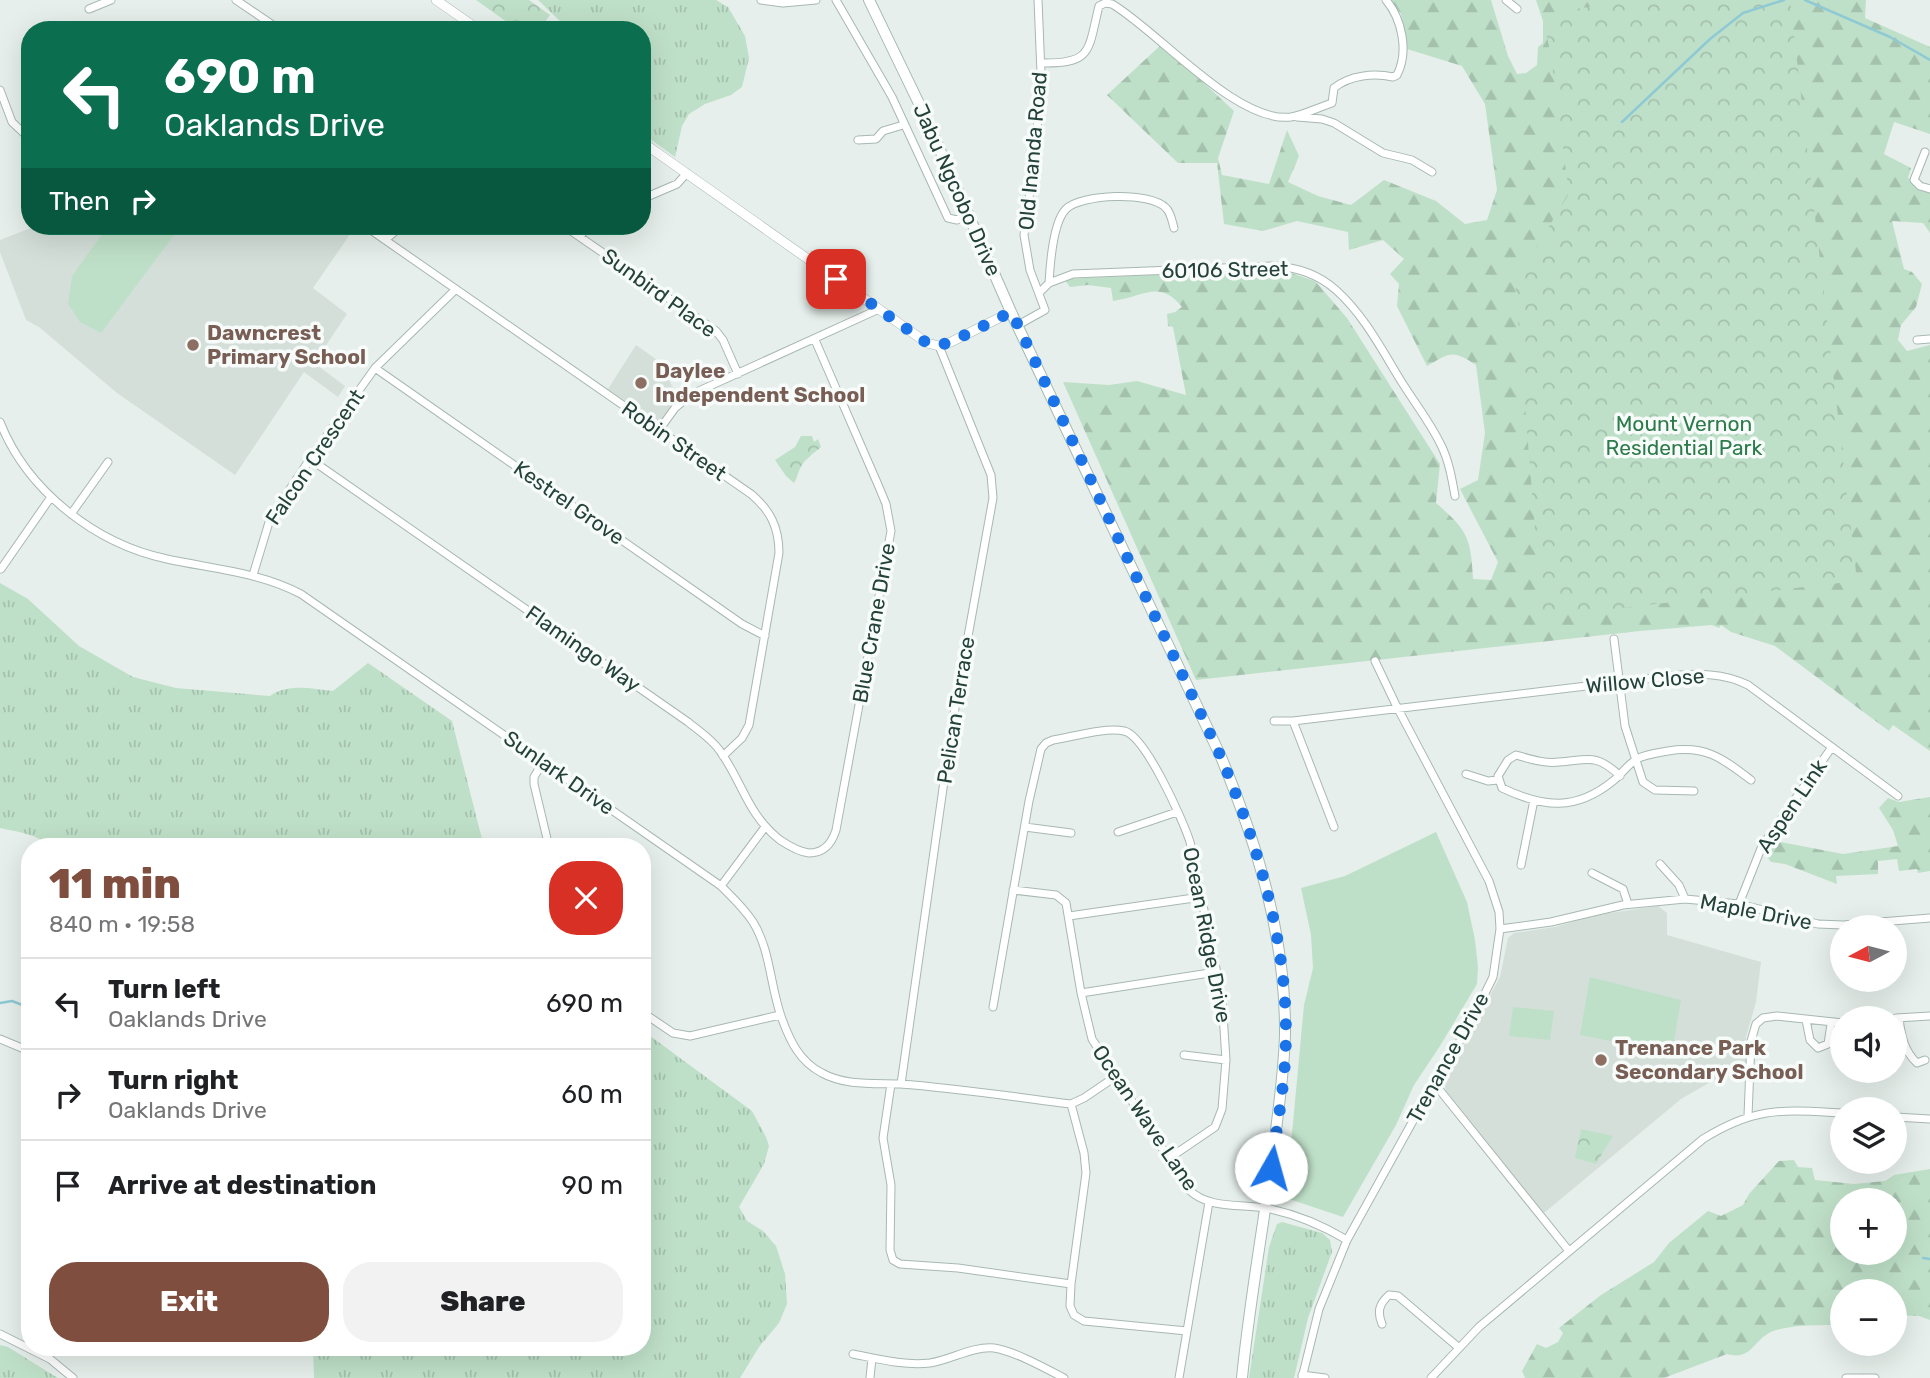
<!DOCTYPE html>
<html lang="en">
<head>
<meta charset="utf-8">
<style>
	body { margin:0; font-family:Rubik,sans-serif; background:#f2f2f2; color:#202124; height:100vh; display:flex; flex-direction:column; font-size:26px; white-space:nowrap }
	* { box-sizing:border-box; margin:0 }
	p { font-size:23px; color:#757577 }
	.icon { flex:none; width:38px; height:38px; fill:none; stroke:currentColor; stroke-width:2; stroke-linecap:round; stroke-linejoin:round }
	.map { position:relative; flex:1; overflow:hidden }
	.sheet { position:absolute; left:21px; top:838px; width:630px; height:518px; display:flex; flex-direction:column; background:#fff; border-radius:28px; box-shadow:0 7px 28px #0002 }
	.sheet>* { flex:none }
	.hud { position:absolute; left:21px; top:21px; width:630px; height:214px; border-radius:28px; box-shadow:0 7px 28px #0002; background:#0b6e4f; color:#fff; overflow:hidden }
	.needle { width:46px; rotate:263deg }
	.controls { position:absolute; left:1830px; top:915px; display:grid; gap:14px }
	.controls a { display:grid; place-items:center; width:77px; height:77px; border-radius:50%; background:#fff; box-shadow:0 7px 28px #0002; font-size:35px }
	.pin { position:absolute; display:grid; place-items:center; width:60px; height:60px; color:#fff; margin:-30px; border-radius:14px; box-shadow:0 4px 10px #0006 }
	.me { position:absolute; width:77px; margin:-38px; rotate:7deg; stroke-linejoin:round; filter:drop-shadow(0 0 5px #0008) }
	.turn { display:flex; align-items:center; gap:24px; height:147px; padding:0 28px; font-size:32px }
	.turn .icon { width:91px; height:91px; stroke-width:2.5 }
	.turn b { display:block; font-size:49px; line-height:60px }
	.then { display:flex; align-items:center; height:66px; padding:0 28px; background:#0003; gap:14px; font-size:26px }
	.round { display:grid; place-items:center; flex:none; width:74px; height:74px; border-radius:28px; background:#f2f2f2 }
	.summary { display:flex; align-items:center; justify-content:space-between; height:119px; padding:0 28px }
	h1 { font-size:42px; font-weight:800; line-height:52px; color:#7f4e3f }
	.action { display:flex; gap:14px; margin-top:auto; padding:14px 28px }
	.action a { flex:1; height:80px; border-radius:28px; background:#7f4e3f; color:#fff; font-size:28px; font-weight:800; line-height:80px; text-align:center }
	.action a+a { background:#f2f2f2; color:#202124 }
	ul { padding:0; list-style:none }
	li { display:flex; align-items:center; gap:21px; height:91px; padding:0 28px; border-top:2px solid #e0e0e0 }
	li div { flex:1 }
	li b { display:block; font-size:26px }
	li em { font-style:normal }
	.map>svg:first-child { display:block }
	.built { fill:#d4dfda }
	.grass { fill:url(#grass-tufts) }
	.forest { fill:url(#forest-firs); fill-rule:evenodd }
	.park { fill:url(#park-crowns) }
	.garden { fill:#bfe0c8 }
	.lines { fill:none; stroke-linecap:round; stroke-linejoin:round }
	.stream { stroke:#8ec9d4; stroke-width:2.5 }
	.minor-casing { stroke:#a8b8b2; stroke-width:9 }
	.tertiary-casing { stroke:#a8b8b2; stroke-width:10 }
	.secondary-casing { stroke:#a4bbb3; stroke-width:12 }
	.minor { stroke:#fff; stroke-width:7 }
	.tertiary { stroke:#fff; stroke-width:9 }
	.secondary { stroke:#fff; stroke-width:10 }
	.route { stroke:#1a73e8; stroke-width:12; stroke-dasharray:0 21.6 }
	.education-dot { fill:#8d6e63; stroke:#f7fbf9; stroke-width:2.5 }
	.labels { text-anchor:middle; stroke-width:7; stroke-linejoin:round; paint-order:stroke }
	.street-label { font-size:21px; fill:#24423a; stroke:#f7fbf9 }
	.education-label { font-size:21px; font-weight:bold; fill:#785e54; stroke:#f7fbf9; text-anchor:start }
	.park-label { font-size:21px; fill:#2d7a4b; stroke:#f7fbf9 }
</style>
</head>
<body>
<div class="map">
<svg width="1930" height="1378" viewBox="0 0 1930 1378">
	<defs>
		<pattern id="grass-tufts" width="24" height="20" patternUnits="userSpaceOnUse" patternTransform="scale(1.75)"><rect width="24" height="20" fill="#bfe0c8"/><path d="M3 7l-1-3M5 7V3M7 7l1-3M15 17l-1-3M17 17v-4M19 17l1-3" fill="none" stroke="#a4c1ad"/></pattern>
		<pattern id="forest-firs" width="22" height="20" patternUnits="userSpaceOnUse" patternTransform="scale(1.75)"><rect width="22" height="20" fill="#bfe0c8"/><path d="M5 1l3.5 6h-7zM16 11l3.5 6h-7z" fill="#a4c1ad"/></pattern>
		<pattern id="park-crowns" width="20" height="18" patternUnits="userSpaceOnUse" patternTransform="scale(1.75)"><rect width="20" height="18" fill="#bfe0c8"/><path d="M2 6a3 3 0 1 1 6 0M12 15a3 3 0 1 1 6 0" fill="none" stroke="#a4c1ad"/></pattern>
	</defs>
	<rect width="100%" height="100%" fill="#e6efeb"/>
	<path class="built" d="M36,226H347L353,230L313,288L347,314L314,363L345,386L338,397L304,372L235,475L117,393L39,327L26,320L0,252V240Z
		M636,345L660,362L674,390L671,406L662,420L657,422L608,389Z
		M1658,906L1667,913V935L1761,962L1756,1002L1746,1037V1070L1728,1072L1681,1099L1544,1213L1446,1091L1444,1082L1500,977L1508,938L1514,933L1555,927L1596,915Z"/>
	<path class="grass" d="M538,0H716L728,7L745,36L749,58L742,87L731,95L705,104L689,114L682,126L675,157L642,133V30H564L560,21Z
		M0,583L28,599L79,646L133,677L176,688L270,696C288,683 312,689 333,691L368,663L452,721L484,847H51C37,834 18,832 0,828Z
		M642,1030L752,1111L766,1137L769,1146L764,1164L739,1207L747,1221L763,1231L776,1246L785,1274L787,1304L779,1323L759,1347L740,1378H314L313,1348H642Z
		M1282,1222L1322,1233L1330,1240L1332,1252L1308,1318L1294,1378H1249L1269,1247L1277,1224Z
		M0,1345L8,1347L58,1378H0Z"/>
	<path class="forest" d="M1390,0H1491L1508,56L1517,74L1526,73L1537,65L1538,47L1543,43V21L1536,0H1866L1865,18L1930,47V134L1894,122L1884,154L1911,168L1908,178L1930,191V233L1923,223L1892,221L1904,269L1912,272L1922,284L1916,307L1901,325L1898,340L1907,351L1930,345V751L1893,725L1889,731L1775,646L1731,632L1721,625L1719,628L1712,625L1640,631L1196,680L1063,382L1109,385L1137,381L1186,395L1173,327L1168,326L1167,314L1175,312L1182,307C1159,279 1144,297 1113,301L1111,288L1088,285L1070,287L1064,279L1260,270L1285,271L1315,281L1347,318L1440,464L1436,503C1467,530 1471,537 1473,579L1491,580L1498,562L1460,489L1478,480L1485,433L1476,365C1452,349 1450,353 1427,366L1397,306L1399,284L1390,274L1404,259L1383,240L1349,250L1348,232L1297,221L1263,231L1224,224L1217,163H1178L1107,95L1162,44L1234,111L1218,158L1222,175L1269,184L1287,130L1299,156L1288,182L1318,196L1351,205L1384,180L1436,201L1465,224L1487,220L1497,190L1485,104L1462,66L1407,49L1401,14Z
		M1930,797V871L1918,873L1917,869L1899,871L1897,859L1878,861V874L1836,876L1837,884L1785,864L1771,862L1763,852L1770,840L1843,854L1898,846L1893,830L1879,808L1888,798L1899,802Z
		M1794,1160L1798,1167L1812,1168L1815,1180L1854,1184L1885,1181L1894,1175L1930,1169V1320L1919,1316L1895,1315V1292H1843V1325C1824,1325 1786,1324 1769,1333C1754,1341 1750,1361 1727,1354L1664,1378H1525L1522,1371L1537,1344L1546,1348L1558,1342L1563,1333L1559,1328L1601,1295L1654,1262L1669,1243L1708,1211L1721,1216L1743,1205L1749,1194L1779,1161ZM1843,1200H1895V1253H1843Z"/>
	<path class="park" d="M476,0H529L550,15L539,30H518Z
		M1635,0H1790L1857,581L1542,617L1515,281L1569,194L1551,56L1542,14Z
		M801,436H812L814,442L818,439L821,447C813,454 802,461 799,471C797,475 797,479 794,483L786,476L775,460L795,447Z
		M1581,1129L1613,1136L1596,1164L1575,1158Z"/>
	<path class="garden" d="M108,226H171L177,231L101,333L80,322L68,304L72,276Z
		M1436,832L1467,902L1475,940L1478,967L1477,984L1440,1046L1414,1085L1396,1125L1343,1217L1286,1198L1304,1005L1313,968L1311,935L1301,888L1345,876Z
		M1590,977L1681,1000L1672,1053L1580,1035Z
		M1513,1007L1554,1011L1550,1040L1509,1036Z"/>
	<g class="lines">
		<path class="stream" d="M1805,0L1890,37L1930,60
			M1622,122L1710,39L1743,13L1784,0
			M0,1003L12,1001L30,1008
			M1923,1258L1930,1259"/>
		<defs>
			<path id="minor" d="M236,0L280,30
				M761,0L783,3L816,0
				M836,0L892,97L948,218L957,220L969,214
				M1506,0L1517,9
				M89,9L111,0
				M1042,63C1093,64 1088,50 1099,6L1105,3L1112,4C1158,31 1237,124 1291,117C1304,115 1319,107 1332,103L1334,88C1350,75 1374,73 1393,77L1397,75C1409,52 1402,19 1386,0
				M0,90L12,122L30,139
				M1297,117L1322,119L1334,123L1383,153L1412,160L1432,172
				M858,140L876,139L883,131L903,125
				M1925,152L1914,180L1920,186L1930,189
				M642,199L677,184L687,173
				M365,226L751,494C770,510 779,527 779,553L749,725L742,738L723,756
				M564,226L716,331L723,340L738,374
				M580,237L587,226
				M385,240L401,226
				M1049,283C1050,265 1053,222 1066,209C1081,194 1150,191 1166,208C1171,213 1172,221 1174,228
				M1040,292L1049,283L1073,274L1273,266C1297,267 1318,274 1336,290C1364,315 1382,350 1401,381C1414,402 1430,422 1441,445C1449,461 1452,479 1455,496
				M1018,325L1045,310L1030,270L1024,235L1036,146L1041,73L1038,0
				M1917,340L1930,339
				M375,368L742,624L765,636
				M0,422C27,491 96,544 167,559C213,569 259,572 301,594L721,886C732,897 744,908 753,922C771,951 770,987 782,1019C790,1041 800,1062 822,1073C845,1086 875,1083 900,1084C957,1088 1014,1097 1071,1104L1084,1098L1115,1077
				M659,430L675,408L690,395L879,309
				M310,459L688,722C699,731 712,739 720,751C743,783 747,814 780,840C789,846 799,852 809,853C824,853 832,843 836,830L891,531L886,504L879,487L815,340
				M71,514L108,462
				M1,569L51,497
				M253,575L270,519L310,459L375,368L455,290
				M1614,639L1625,726L1643,782L1655,790L1694,791
				M1274,721H1293L1670,676C1697,673 1724,673 1748,685L1898,796
				M1293,721L1334,827
				M543,762L534,777V784L549,847
				M1466,774L1488,781L1498,780
				M1620,776C1596,753 1589,760 1559,762C1545,764 1530,759 1516,755L1508,760L1498,776L1502,788C1544,808 1576,811 1613,781C1621,775 1628,764 1637,759C1646,754 1658,753 1668,751C1706,745 1722,758 1751,780
				M1025,827L1071,833
				M1118,832L1177,812
				M1660,864L1679,885L1685,899
				M1521,865L1534,800
				M1592,873L1623,889L1628,904
				M721,886L765,827
				M1013,890L1056,895L1066,903L1081,993L1092,1039L1189,1190C1209,1209 1240,1204 1266,1208C1296,1214 1322,1225 1347,1240
				M1739,904L1762,846L1832,747
				M1069,916L1201,897
				M1500,929L1551,922L1623,905L1685,899L1739,904L1818,924L1843,925L1930,918
				M1081,993L1216,972
				M993,1007L1029,801L1041,749L1046,743L1053,740C1072,737 1105,727 1124,731C1145,735 1183,820 1190,842L1222,998L1226,1060L1222,1109L1215,1127L1168,1159
				M642,1012L673,1033L690,1036L780,1015
				M1896,1018L1930,1016
				M1899,1018C1901,1035 1904,1051 1917,1063L1925,1060
				M1806,1020L1810,1040L1818,1048L1828,1044L1831,1024
				M0,1039L29,1051
				M1184,1055L1226,1060
				M1434,1083L1569,1251
				M891,1084L883,1138L891,1185L890,1250L893,1260L900,1264L958,1268L1071,1284
				M901,1084L952,725L993,498L991,475L939,346
				M1071,1104L1084,1153L1086,1173L1071,1284L1070,1306L1074,1315L1084,1321L1187,1331
				M1748,1116L1751,1041L1756,1024L1763,1018L1777,1016L1843,1023
				M1895,1117L1930,1119
				M1382,1324C1377,1312 1379,1304 1389,1295L1398,1296L1458,1347
				M0,1334L50,1359L73,1378
				M853,1354C878,1359 905,1366 930,1363C951,1360 972,1346 994,1348C1014,1351 1045,1368 1064,1378
				M1302,1375L1325,1378
				M870,1378L872,1358
				M1179,1378L1209,1202
				M1302,1378L1319,1309L1347,1240L1434,1083L1469,1026L1493,977L1500,929L1499,912L1489,881L1397,707L1375,661
				M1431,1378L1479,1327L1703,1139C1756,1106 1783,1110 1843,1113
				M1846,1378H1875"/>
			<path id="tertiary" d="M436,0L479,30
				M642,142L927,343L939,346L951,342L1011,312"/>
			<path id="secondary" d="M869,0L925,116L1011,312L1221,757C1258,846 1286,938 1285,1035C1284,1068 1280,1098 1276,1130C1266,1213 1250,1295 1242,1378"/>
		</defs>
		<use href="#minor" class="minor-casing"/>
		<use href="#tertiary" class="tertiary-casing"/>
		<use href="#secondary" class="secondary-casing"/>
		<use href="#minor" class="minor"/>
		<use href="#tertiary" class="tertiary"/>
		<use href="#secondary" class="secondary"/>
	</g>
	<g class="lines">
		<path class="route" d="M836,279L927,343L936,346L951,342L1011,312L1018,325L1221,757C1264,860 1296,971 1283,1084C1280,1112 1275,1140 1271,1168"/>
	</g>
	<g class="education-dot">
		<circle cx="193" cy="345" r="7"/>
		<circle cx="641" cy="383" r="7"/>
		<circle cx="1601" cy="1060" r="7"/>
	</g>
	<g class="labels">
		<g class="street-label">
			<text transform="translate(1033 151) rotate(-85)" y="7">Old Inanda Road</text>
			<text transform="translate(957 190) rotate(66)" y="7">Jabu Ngcobo Drive</text>
			<text transform="translate(1225 270) rotate(-1)" y="7">60106 Street</text>
			<text transform="translate(659 293) rotate(36)" y="7">Sunbird Place</text>
			<text transform="translate(674 441) rotate(35)" y="7">Robin Street</text>
			<text transform="translate(315 457) rotate(-56)" y="7">Falcon Crescent</text>
			<text transform="translate(569 503) rotate(35)" y="7">Kestrel Grove</text>
			<text transform="translate(874 623) rotate(-80)" y="7">Blue Crane Drive</text>
			<text transform="translate(583 649) rotate(35)" y="7">Flamingo Way</text>
			<text transform="translate(1645 681) rotate(-5)" y="7">Willow Close</text>
			<text transform="translate(956 710) rotate(-81)" y="7">Pelican Terrace</text>
			<text transform="translate(559 773) rotate(35)" y="7">Sunlark Drive</text>
			<text transform="translate(1792 806) rotate(-56)" y="7">Aspen Link</text>
			<text transform="translate(1756 912) rotate(11)" y="7">Maple Drive</text>
			<text transform="translate(1207 935) rotate(79)" y="7">Ocean Ridge Drive</text>
			<text transform="translate(1448 1058) rotate(-61)" y="7">Trenance Drive</text>
			<text transform="translate(1145 1118) rotate(56)" y="7">Ocean Wave Lane</text>
		</g>
		<g class="education-label">
			<text x="207" y="340">Dawncrest<tspan x="207" dy="24">Primary School</tspan></text>
			<text x="655" y="378">Daylee<tspan x="655" dy="24">Independent School</tspan></text>
			<text x="1615" y="1055">Trenance Park<tspan x="1615" dy="24">Secondary School</tspan></text>
		</g>
		<g class="park-label">
			<text x="1684" y="431">Mount Vernon<tspan x="1684" dy="24">Residential Park</tspan></text>
		</g>
	</g>
</svg>
<div class="controls">
<a><svg class="needle" viewBox="-14 -14 28 28"><path d="M0-13l5 13h-10z" fill="#e53935"/><path d="M0 13l5-13h-10z" fill="#757577"/></svg></a>
<a><svg class="icon" aria-label="sound" viewBox="0 0 24 24"><path d="M4 9h4l5-4v14l-5-4H4zM17 9q2 3 0 6"/></svg></a>
<a><svg class="icon" aria-label="layers" viewBox="0 0 24 24"><path d="M12 4l9 5-9 5-9-5zM3 14l9 5 9-5"/></svg></a>
<a>+</a>
<a>−</a>
</div>
<div class="pin" style="left:836px;top:279px;background:#d93025"><svg class="icon" aria-label="arrive" viewBox="0 0 24 24"><path d="M6 21V4h12l-3 4 3 4H6"/></svg></div>
<svg class="me" style="left:1271px;top:1168px" viewBox="-20 -20 40 40"><circle r="19" fill="#fff"/><path d="M0-13L10 11 0 6-10 11z" fill="#1a73e8"/></svg>
<div class="hud">
<div class="turn"><svg class="icon" aria-label="left" viewBox="0 0 24 24"><path d="M17 20v-9H6M10 6l-5 5 5 5"/></svg><div><b>690 m</b>Oaklands Drive</div></div>
<div class="then">Then<svg class="icon" aria-label="right" viewBox="0 0 24 24"><path d="M7 20v-9h11M14 6l5 5-5 5"/></svg></div>
</div>
<section class="sheet">
<div class="summary"><div><h1>11 min</h1><p>840 m · 19:58</p></div><a class="round" style="background:#d93025;color:#fff"><svg class="icon" aria-label="close" viewBox="0 0 24 24"><path d="M6 6l12 12M18 6L6 18"/></svg></a></div>
<ul>
<li><svg class="icon" aria-label="left" viewBox="0 0 24 24"><path d="M17 20v-9H6M10 6l-5 5 5 5"/></svg><div><b>Turn left</b><p>Oaklands Drive</p></div><em>690 m</em></li>
<li><svg class="icon" aria-label="right" viewBox="0 0 24 24"><path d="M7 20v-9h11M14 6l5 5-5 5"/></svg><div><b>Turn right</b><p>Oaklands Drive</p></div><em>60 m</em></li>
<li><svg class="icon" aria-label="arrive" viewBox="0 0 24 24"><path d="M6 21V4h12l-3 4 3 4H6"/></svg><div><b>Arrive at destination</b></div><em>90 m</em></li>
</ul>
<div class="action"><a>Exit</a><a>Share</a></div>
</section>
</div>
</body>
</html>
